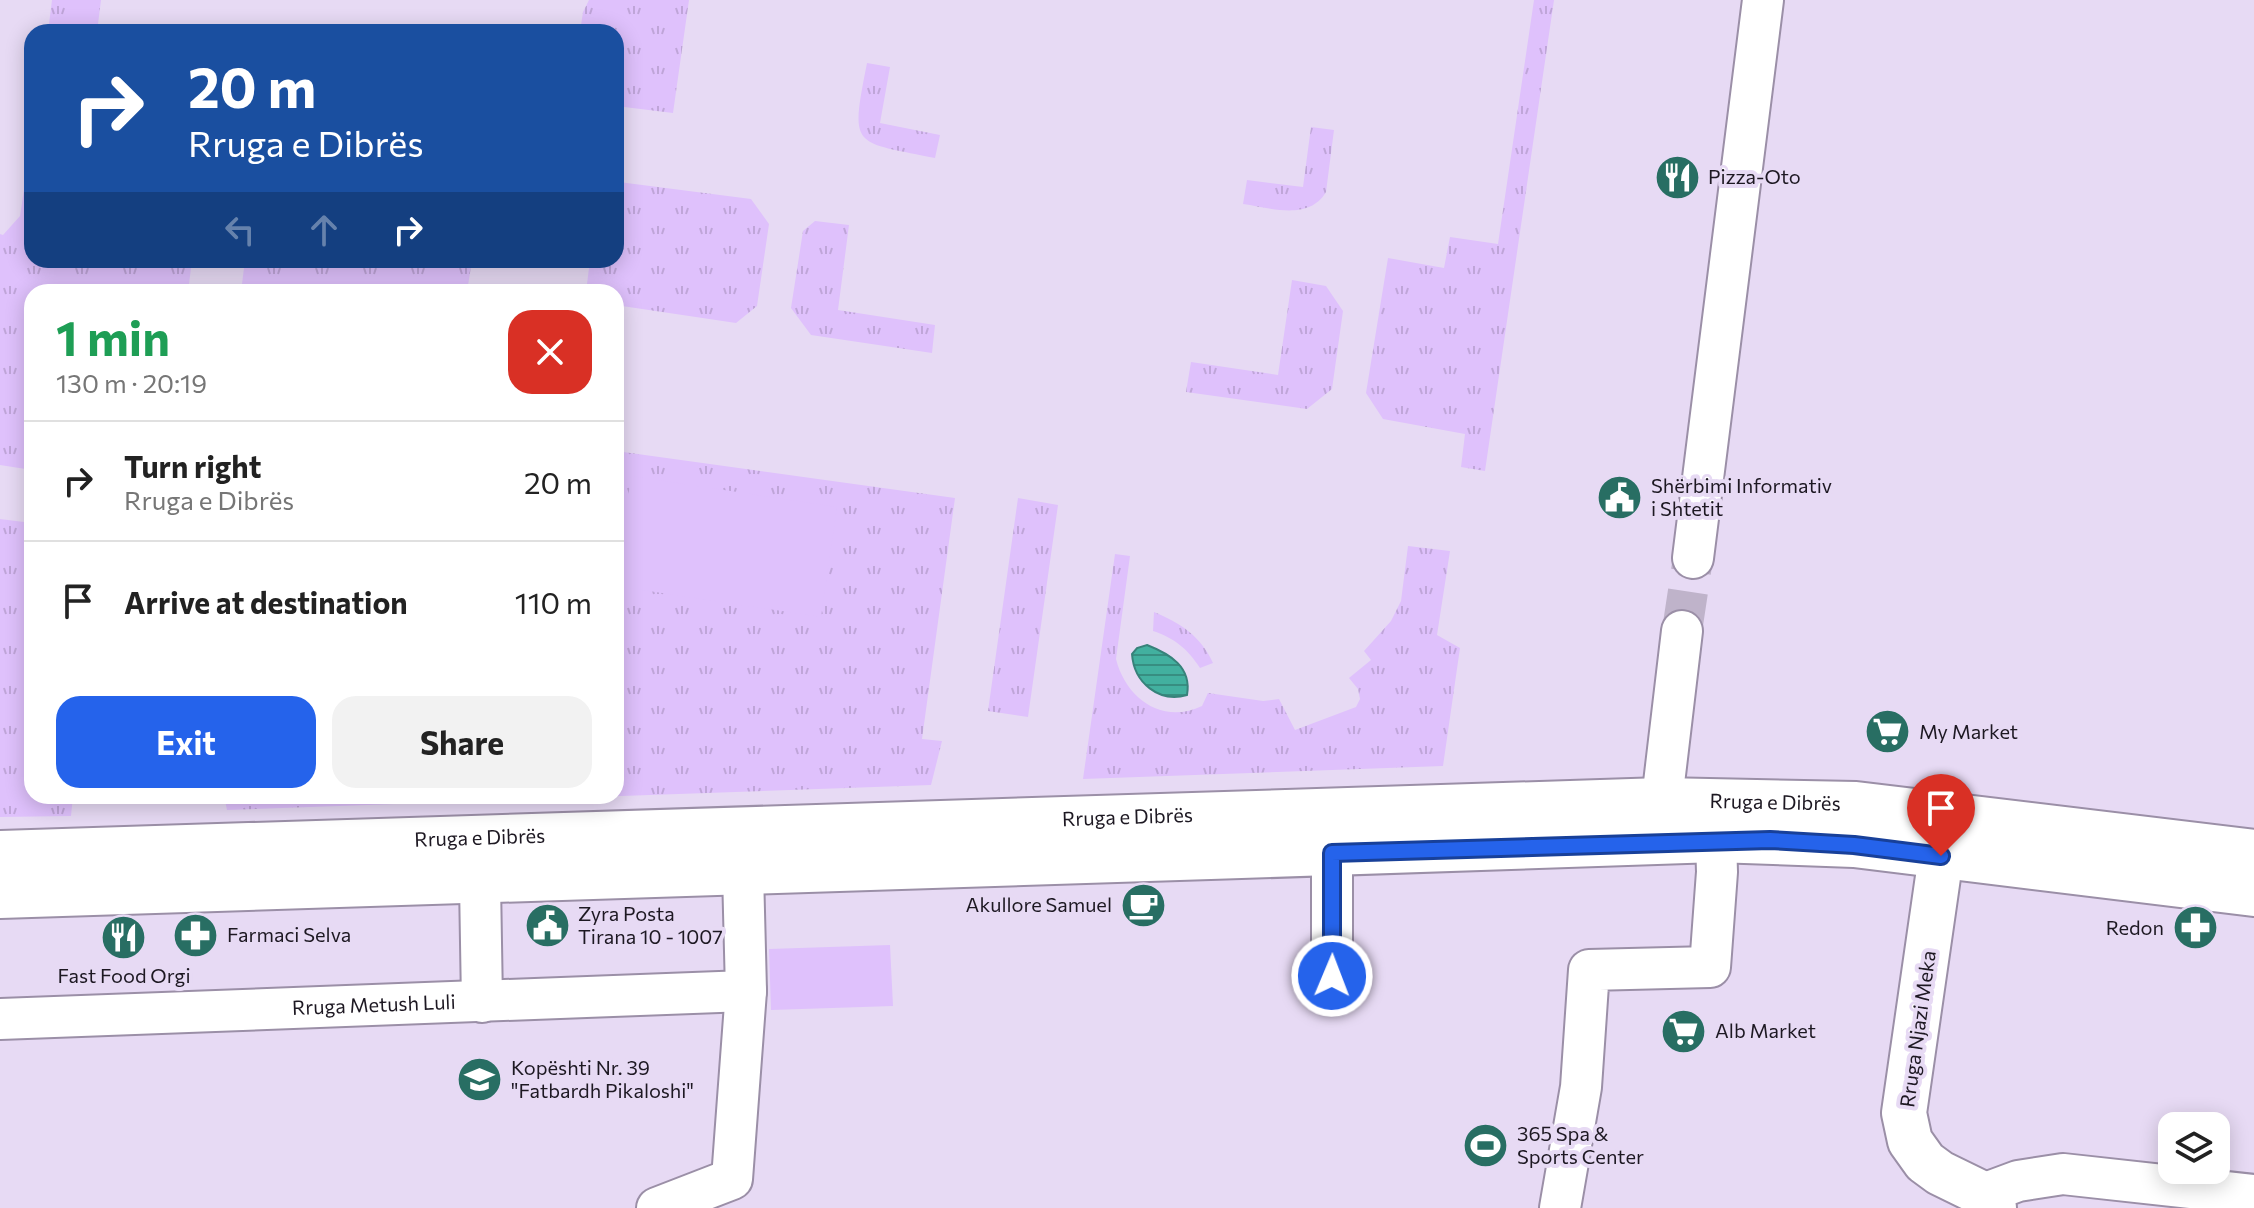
<!DOCTYPE html>
<html lang="en">
<head>
<meta charset="utf-8">
<style>
	body { margin:0; font-family:Commissioner,sans-serif; background:#f2f2f2; color:#222; height:100vh; display:flex; flex-direction:column; font-size:30px; white-space:nowrap }
	* { box-sizing:border-box; margin:0 }
	p { font-size:26px; color:#767676 }
	.icon { flex:none; width:44px; height:44px; fill:none; stroke:currentColor; stroke-width:2; stroke-linecap:round; stroke-linejoin:round }
	.map { position:relative; flex:1; overflow:hidden }
	.sheet { position:absolute; left:24px; top:284px; width:600px; height:520px; display:flex; flex-direction:column; background:#fff; border-radius:24px; box-shadow:0 4px 20px #0003 }
	.sheet>* { flex:none }
	.banner { position:absolute; left:24px; top:24px; width:600px; height:244px; border-radius:24px; box-shadow:0 4px 20px #0003; background:#1a4fa0; color:#fff; overflow:hidden }
	.fabs { position:absolute; left:2158px; top:1112px; display:grid; gap:16px }
	.fabs a { display:grid; place-items:center; width:72px; height:72px; border-radius:16px; background:#fff; box-shadow:0 4px 20px #0003; font-size:40px }
	.pin { position:absolute; display:grid; place-items:center; width:68px; height:68px; color:#fff; margin:-82px -34px; border-radius:50% 50% 50% 0; rotate:-45deg; box-shadow:0 0 8px #0007 }
	.pin .icon { rotate:45deg }
	.me { position:absolute; width:88px; margin:-44px; rotate:1deg; stroke-linejoin:round; filter:drop-shadow(0 0 6px #0008) }
	.turn { display:flex; align-items:center; gap:28px; height:168px; padding:0 32px; font-size:36px }
	.turn .icon { width:104px; height:104px; stroke-width:2.5 }
	.turn b { display:block; font-size:56px; line-height:68px }
	.lanes { display:flex; align-items:center; height:76px; padding:0 32px; background:#0003; justify-content:center; gap:40px; direction:ltr }
	.lanes .off { opacity:.35 }
	.round { display:grid; place-items:center; flex:none; width:84px; height:84px; border-radius:24px; background:#f2f2f2 }
	.headline { display:flex; align-items:center; justify-content:space-between; height:136px; padding:0 32px }
	h1 { font-size:48px; font-weight:700; line-height:60px; color:#1e9e55 }
	.primary-button { display:flex; gap:16px; margin-top:auto; padding:16px 32px }
	.primary-button a { flex:1; height:92px; border-radius:24px; background:#2563eb; color:#fff; font-size:32px; font-weight:700; line-height:92px; text-align:center }
	.primary-button a+a { background:#f2f2f2; color:#222 }
	ul { padding:0; list-style:none }
	li { display:flex; align-items:center; gap:24px; height:120px; padding:0 32px; border-top:2px solid #e0e0e0 }
	li div { flex:1 }
	li b { display:block; font-size:30px }
	li em { font-style:normal }
	.map>svg:first-child { display:block }
	.grass { fill:url(#grass-tufts) }
	.garden { fill:#dfc1fc }
	.water { fill:url(#water-rules); stroke:#37827a; stroke-width:2 }
	.lines { fill:none; stroke-linecap:round; stroke-linejoin:round }
	.minor-tunnel { stroke:#bfb3ca; stroke-width:40; stroke-dasharray:40 20; stroke-linecap:butt }
	.minor-casing { stroke:#9b8fa7; stroke-width:44 }
	.major-casing { stroke:#9b8fa7; stroke-width:48 }
	.minor { stroke:#fff; stroke-width:40 }
	.major { stroke:#fff; stroke-width:44 }
	.route-casing { stroke:#184099; stroke-width:20 }
	.route { stroke:#2563eb; stroke-width:14 }
	.labels { text-anchor:middle; stroke-width:8; stroke-linejoin:round; paint-order:stroke }
	.poi-label { font-size:20px; fill:#1d1822; stroke:#e7daf4; text-anchor:start }
	.street-label { font-size:20px; fill:#1d1822; stroke:#e7daf4 }
</style>
</head>
<body>
<div class="map">
<svg width="2254" height="1208" viewBox="0 0 2254 1208">
	<defs>
		<pattern id="grass-tufts" width="24" height="20" patternUnits="userSpaceOnUse" patternTransform="scale(2)"><rect width="24" height="20" fill="#dfc1fc"/><path d="M3 7l-1-3M5 7V3M7 7l1-3M15 17l-1-3M17 17v-4M19 17l1-3" fill="none" stroke="#bfa5d8"/></pattern>
		<pattern id="water-rules" width="6" height="5" patternUnits="userSpaceOnUse" patternTransform="scale(2)"><rect width="6" height="5" fill="#42b09f"/><path d="M0 2.5h6" fill="none" stroke="#378e81"/></pattern>
	</defs>
	<rect width="100%" height="100%" fill="#e7daf4"/>
	<path class="grass" d="M52,0H101L97,32H48Z
		M589,0H689L673,113L616,106V32H580L583,12Z
		M1534,0H1554L1485,471L1461,467L1465,434L1383,419L1366,393L1388,258L1444,268L1450,237L1498,244Z
		M867,63L890,67L880,123L940,135L935,158C852,141 850,149 867,63Z
		M1311,127L1334,130L1326,192C1309,221 1271,208 1243,204L1247,180L1303,187Z
		M32,137V260H192L188,292H32V470L0,465V234L3,235L20,216Z
		M619,182L751,199L769,224L757,306L736,323L622,306L616,343V292H586L590,260H616V185Z
		M815,221L849,225L838,310L935,325L932,353L811,335L791,308L803,231Z
		M245,260H472L467,292H241Z
		M1292,280L1326,286L1343,311L1332,389L1307,409L1186,392L1191,362L1278,375Z
		M616,451L955,498L922,739L942,741L931,785L227,810L224,796H616Z
		M1018,498L1058,505L1028,717L988,711Z
		M0,519L32,523V796H73L71,816L0,817Z
		M1408,546L1450,551L1437,635L1460,648L1443,766L1083,779L1115,554L1130,556L1116,659C1126,699 1163,725 1202,706L1208,693L1263,701L1279,699L1295,730L1356,707L1360,699L1358,689L1349,678L1371,660L1364,651L1391,621L1401,601Z
		M1154,612C1180,623 1201,636 1213,663L1200,668C1187,648 1174,638 1153,631Z"/>
	<path class="garden" d="M631,476L837,507L821,617L616,586Z
		M890,945L893,1006L771,1010L769,949Z"/>
	<path class="water" d="M1147,645C1170,654 1192,667 1187,695C1159,703 1134,683 1132,654L1137,648Z"/>
	<g class="lines">
		<path class="minor-tunnel" d="M1682,631L1693,558"/>
		<defs>
			<g id="minor">
				<path d="M1693,558L1763,0"/>
				<path d="M1662,800L1682,631"/>
				<path d="M480,883L482,1002"/>
				<path d="M1332,976V853"/>
				<path id="s1" d="M0,1019L746,991"/>
				<path d="M1983,1194L2018,1181L2063,1174L2254,1195"/>
				<path d="M657,1208L732,1179L746,991L743,872"/>
				<path d="M1560,1208L1581,1087L1589,970L1710,967L1717,872L1716,840"/>
			</g>
			<g id="major">
				<path id="s2" d="M0,853L1662,800L1856,804L2254,852"/>
				<path d="M1941,856L1904,1113L1910,1141L1925,1162L1940,1173L1983,1194L1994,1208"/>
				<path d="M0,896C572,880 1144,859 1716,840L1854,845L2254,894"/>
			</g>
		</defs>
		<use href="#minor" class="minor-casing"/>
		<use href="#major" class="major-casing"/>
		<use href="#minor" class="minor"/>
		<use href="#major" class="major"/>
	</g>
	<g class="lines">
		<defs>
			<path id="route" d="M1332,976V853L1770,840L1854,845L1941,856"/>
		</defs>
		<use href="#route" class="route-casing"/>
		<use href="#route" class="route"/>
	</g>
	<defs>
		<symbol id="restaurant-disc" viewBox="-11 -11 22 22"><circle r="9.5" fill="#286e63" stroke="#e7daf4"/><path d="M-5-6h1v4h1v-4h1v4h1v-4h1v5L-1.5 .5V6h-2V.5L-5-1ZM5-6V6H3V1.5H1.5Q1.5-4 5-6Z" fill="#fff"/></symbol>
		<symbol id="civic-disc" viewBox="-11 -11 22 22"><circle r="9.5" fill="#286e63" stroke="#e7daf4"/><path d="M-.6-6.5H3V-4.5H.6V-3L4-1V1h2V6H-6V1h2V-1L-.6-3ZM-1.2 2.5V6h2.4V2.5Z" fill="#fff"/></symbol>
		<symbol id="supermarket-disc" viewBox="-11 -11 22 22"><circle r="9.5" fill="#286e63" stroke="#e7daf4"/><path d="M-6-5.5h2.5l.6 2H6L4.5 2H-2.5L-4.4-4H-6ZM-1.5 3.2a1.3 1.3 0 1 0 .1 0ZM3 3.2a1.3 1.3 0 1 0 .1 0Z" fill="#fff"/></symbol>
		<symbol id="cafe-disc" viewBox="-11 -11 22 22"><circle r="9.5" fill="#286e63" stroke="#e7daf4"/><path d="M-5.5-4.5H6V0H3Q3 3.5 0 3.5H-2.5Q-5.5 3.5-5.5 0ZM3-3.2v2h1.7v-2ZM-6 4.5H4V6H-6Z" fill="#fff"/></symbol>
		<symbol id="pharmacy-disc" viewBox="-11 -11 22 22"><circle r="9.5" fill="#286e63" stroke="#e7daf4"/><path d="M-2-6h4v4h4v4h-4v4h-4v-4h-4v-4h4Z" fill="#fff"/></symbol>
		<symbol id="school-disc" viewBox="-11 -11 22 22"><circle r="9.5" fill="#286e63" stroke="#e7daf4"/><path d="M0-5L7-2L0 1L-7-2ZM-4 1L0 2.5L4 1V4Q0 6-4 4Z" fill="#fff"/></symbol>
		<symbol id="stadium-disc" viewBox="-11 -11 22 22"><circle r="9.5" fill="#286e63" stroke="#e7daf4"/><path d="M0-5a6.5 5 0 1 0 0 10a6.5 5 0 1 0 0-10ZM-3.5-1.8h7v3.6h-7Z" fill="#fff"/></symbol>
	</defs>
	<g fill-rule="evenodd">
		<use href="#restaurant-disc" x="1652" y="152" width="51" height="51"/>
		<use href="#civic-disc" x="1594" y="472" width="51" height="51"/>
		<use href="#supermarket-disc" x="1862" y="706" width="51" height="51"/>
		<use href="#cafe-disc" x="1118" y="880" width="51" height="51"/>
		<use href="#civic-disc" x="522" y="900" width="51" height="51"/>
		<use href="#pharmacy-disc" x="2170" y="902" width="51" height="51"/>
		<use href="#pharmacy-disc" x="170" y="910" width="51" height="51"/>
		<use href="#restaurant-disc" x="98" y="912" width="51" height="51"/>
		<use href="#supermarket-disc" x="1658" y="1006" width="51" height="51"/>
		<use href="#school-disc" x="454" y="1054" width="51" height="51"/>
		<use href="#stadium-disc" x="1460" y="1120" width="51" height="51"/>
	</g>
	<g class="labels">
		<g class="poi-label">
			<text x="1708" y="184">Pizza-Oto</text>
			<text x="1651" y="493">Shërbimi Informativ<tspan x="1651" dy="23">i Shtetit</tspan></text>
			<text x="1919" y="739">My Market</text>
			<text x="1112" y="912" text-anchor="end">Akullore Samuel</text>
			<text x="578" y="921">Zyra Posta<tspan x="578" dy="23">Tirana 10 - 1007</tspan></text>
			<text x="2164" y="935" text-anchor="end">Redon</text>
			<text x="227" y="942">Farmaci Selva</text>
			<text x="124" y="983" text-anchor="middle">Fast Food Orgi</text>
			<text x="1715" y="1038">Alb Market</text>
			<text x="511" y="1075">Kopështi Nr. 39<tspan x="511" dy="23">"Fatbardh Pikaloshi"</tspan></text>
			<text x="1517" y="1141">365 Spa &amp;<tspan x="1517" dy="23">Sports Center</tspan></text>
		</g>
		<g class="street-label">
			<text dy="7" stroke="none"><textPath href="#s2" startOffset="1776">Rruga e Dibrës</textPath></text>
			<text dy="7" stroke="none"><textPath href="#s2" startOffset="1128">Rruga e Dibrës</textPath></text>
			<text dy="7" stroke="none"><textPath href="#s2" startOffset="480">Rruga e Dibrës</textPath></text>
			<text dy="7" stroke="none"><textPath href="#s1" startOffset="374">Rruga Metush Luli</textPath></text>
			<text transform="translate(1918 1029) rotate(-82)" y="7">Rruga Njazi Meka</text>
		</g>
	</g>
</svg>
<div class="fabs">
<a><svg class="icon" aria-label="layers" viewBox="0 0 24 24"><path d="M12 4l9 5-9 5-9-5zM3 14l9 5 9-5"/></svg></a>
</div>
<div class="pin" style="left:1941px;top:856px;background:#d93025"><svg class="icon" aria-label="arrive" viewBox="0 0 24 24"><path d="M6 21V4h12l-3 4 3 4H6"/></svg></div>
<svg class="me" style="left:1332px;top:976px" viewBox="-20 -20 40 40"><circle r="17" fill="#2563eb" stroke="#fff" stroke-width="3"/><path d="M0-11L8 9 0 5-8 9z" fill="#fff"/></svg>
<div class="banner">
<div class="turn"><svg class="icon" aria-label="right" viewBox="0 0 24 24"><path d="M7 20v-9h11M14 6l5 5-5 5"/></svg><div><b>20 m</b>Rruga e Dibrës</div></div>
<div class="lanes"><svg class="icon off" aria-label="left" viewBox="0 0 24 24"><path d="M17 20v-9H6M10 6l-5 5 5 5"/></svg><svg class="icon off" aria-label="ahead" viewBox="0 0 24 24"><path d="M12 20V5M6 11l6-6 6 6"/></svg><svg class="icon" aria-label="right" viewBox="0 0 24 24"><path d="M7 20v-9h11M14 6l5 5-5 5"/></svg></div>
</div>
<section class="sheet">
<div class="headline"><div><h1>1 min</h1><p>130 m · 20:19</p></div><a class="round" style="background:#d93025;color:#fff"><svg class="icon" aria-label="close" viewBox="0 0 24 24"><path d="M6 6l12 12M18 6L6 18"/></svg></a></div>
<ul>
<li><svg class="icon" aria-label="right" viewBox="0 0 24 24"><path d="M7 20v-9h11M14 6l5 5-5 5"/></svg><div><b>Turn right</b><p>Rruga e Dibrës</p></div><em>20 m</em></li>
<li><svg class="icon" aria-label="arrive" viewBox="0 0 24 24"><path d="M6 21V4h12l-3 4 3 4H6"/></svg><div><b>Arrive at destination</b></div><em>110 m</em></li>
</ul>
<div class="primary-button"><a>Exit</a><a>Share</a></div>
</section>
</div>
</body>
</html>
